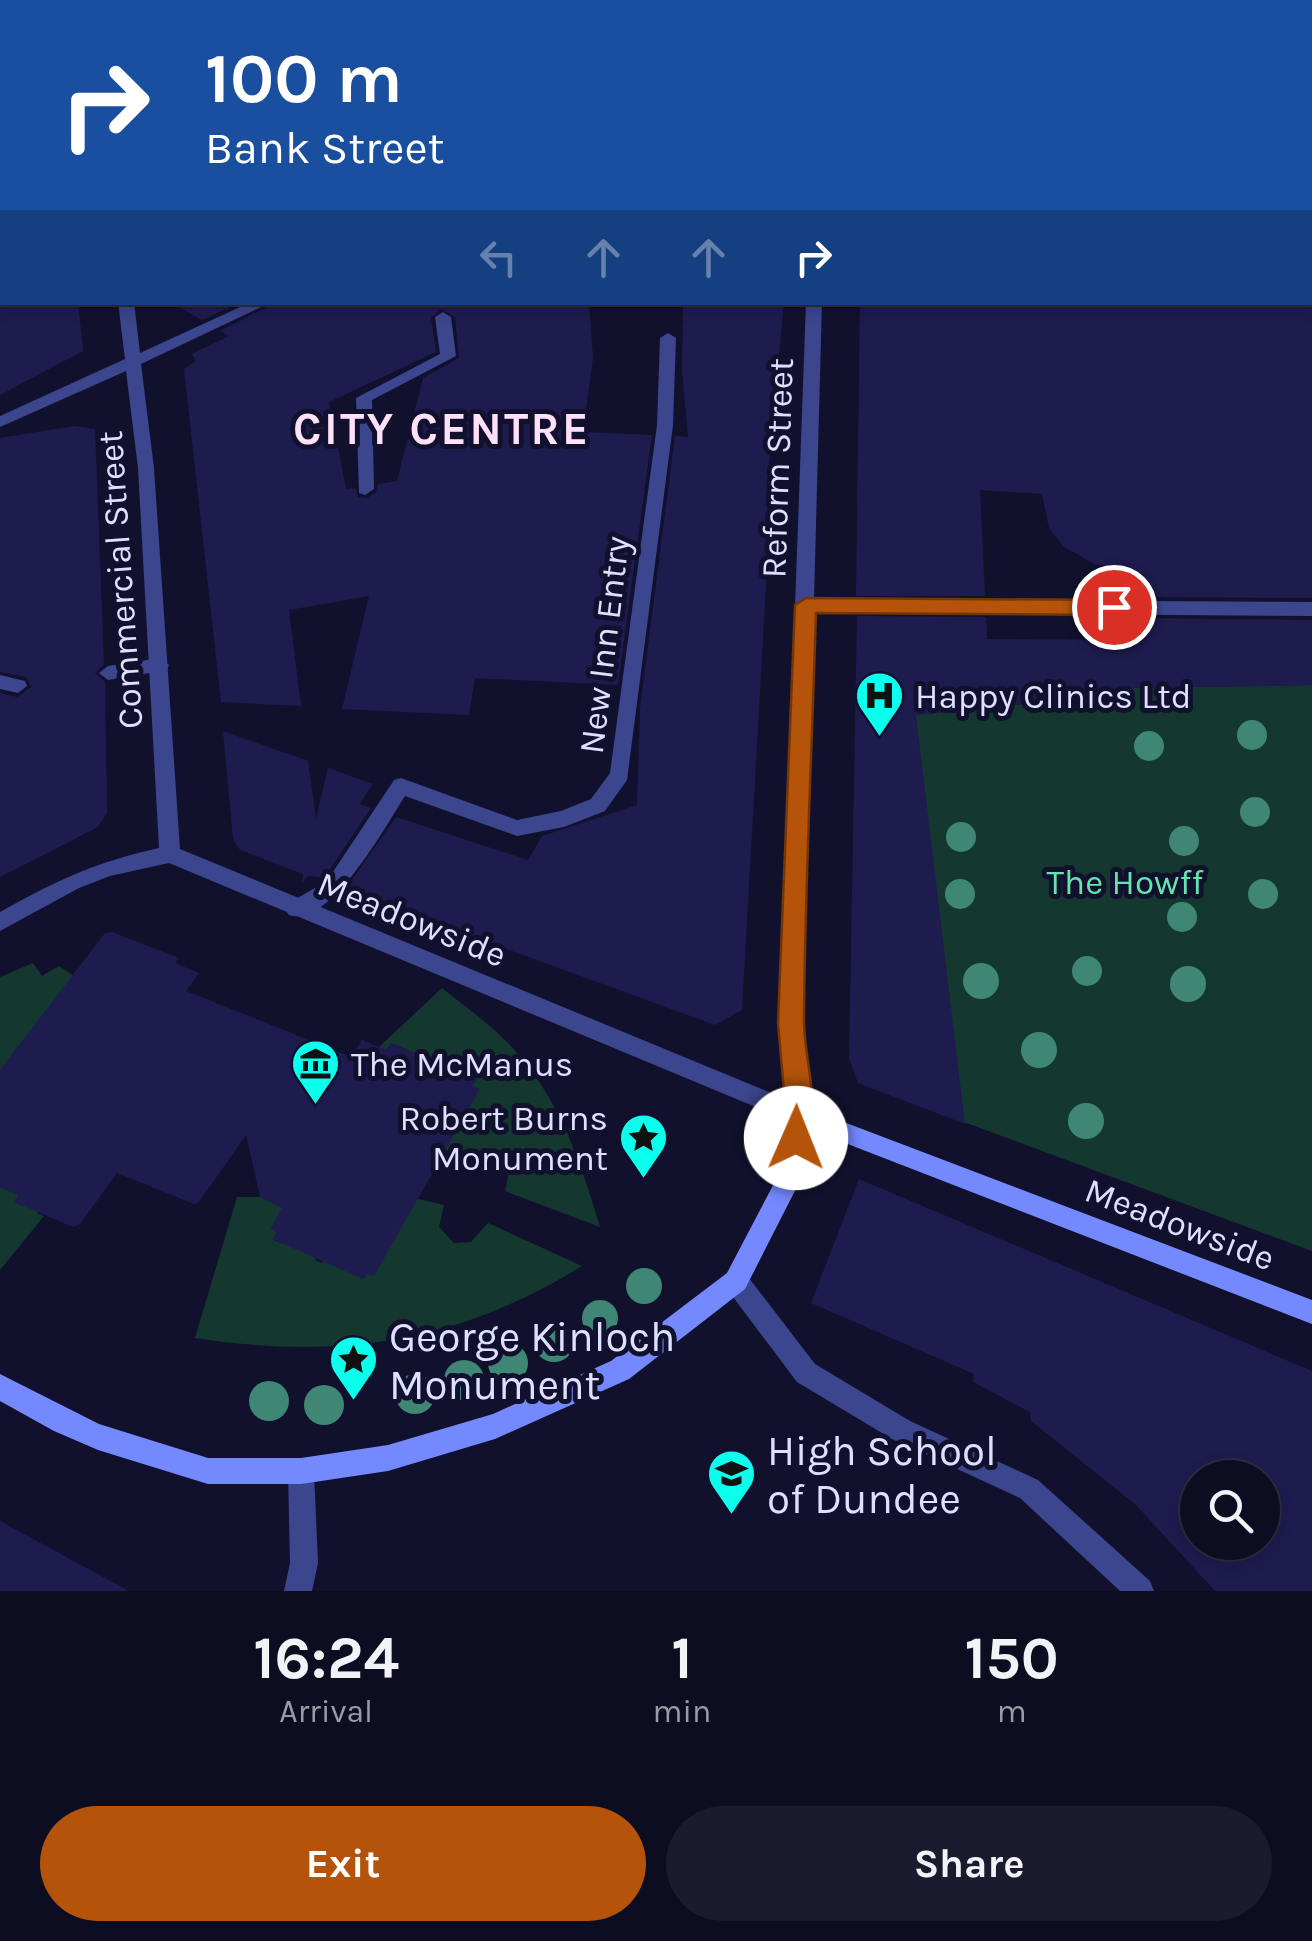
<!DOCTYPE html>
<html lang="en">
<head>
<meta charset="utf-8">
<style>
	body { margin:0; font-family:Karla,sans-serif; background:#1b1b2f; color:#f1f3f6; height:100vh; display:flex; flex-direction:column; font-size:38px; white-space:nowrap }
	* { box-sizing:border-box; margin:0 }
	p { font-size:32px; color:#9a9ca5 }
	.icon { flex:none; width:55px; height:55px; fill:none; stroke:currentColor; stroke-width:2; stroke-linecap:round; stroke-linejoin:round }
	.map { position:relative; height:1591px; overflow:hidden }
	.sheet { display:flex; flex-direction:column; background:#0d0d22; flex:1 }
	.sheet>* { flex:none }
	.hud { position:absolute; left:0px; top:0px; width:1312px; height:305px; box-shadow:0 5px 15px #0003,0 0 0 2px #2d2d40; background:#1a4fa0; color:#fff; overflow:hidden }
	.buttons { position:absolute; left:1180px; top:1460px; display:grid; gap:20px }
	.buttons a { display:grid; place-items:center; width:100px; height:100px; border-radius:50%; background:#0d0d22; box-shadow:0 5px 15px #0003,0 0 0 2px #2d2d40; font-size:50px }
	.pin { position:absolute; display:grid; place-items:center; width:85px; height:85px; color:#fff; margin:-42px; border:5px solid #fff; border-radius:50%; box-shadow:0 2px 10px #0007 }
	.me { position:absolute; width:110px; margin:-55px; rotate:1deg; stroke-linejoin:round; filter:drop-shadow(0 0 8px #0008) }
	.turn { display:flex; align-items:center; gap:35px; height:210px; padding:0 40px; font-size:45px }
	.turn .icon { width:130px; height:130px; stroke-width:2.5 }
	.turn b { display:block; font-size:70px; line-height:85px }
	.lanes { display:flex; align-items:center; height:95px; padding:0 40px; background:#0003; justify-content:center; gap:50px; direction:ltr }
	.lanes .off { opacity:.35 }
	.eta { display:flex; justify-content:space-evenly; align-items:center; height:170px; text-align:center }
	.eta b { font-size:60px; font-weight:700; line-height:70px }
	.button { display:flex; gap:20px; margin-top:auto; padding:20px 40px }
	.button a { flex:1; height:115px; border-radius:60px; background:#b45309; color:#fff; font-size:40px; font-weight:700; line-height:115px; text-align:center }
	.button a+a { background:#1b1b2f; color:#f1f3f6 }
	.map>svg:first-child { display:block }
	.green { fill:#143830 }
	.building { fill:#1e1c4f; fill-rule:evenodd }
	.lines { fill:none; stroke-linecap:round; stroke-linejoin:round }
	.lane { fill:#3b468e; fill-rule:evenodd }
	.street { fill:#3b468e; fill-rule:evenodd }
	.secondary { fill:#7589ff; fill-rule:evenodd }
	.tree { fill:#3f8674 }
	.route { fill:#b45309; stroke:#753606; stroke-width:2.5 }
	.labels { text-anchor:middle; stroke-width:10; stroke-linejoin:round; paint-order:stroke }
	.street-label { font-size:35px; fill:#dee0ff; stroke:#11112e }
	.poi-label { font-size:35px; fill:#dee0ff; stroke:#11112e; text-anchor:start }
	.park-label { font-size:35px; fill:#64e5ae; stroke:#11112e }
	.near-poi-label { font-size:42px; fill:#dee0ff; stroke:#11112e; text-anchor:start }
	.district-label { font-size:45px; font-weight:bold; letter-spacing:2.5px; fill:#ffe0f9; stroke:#11112e }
</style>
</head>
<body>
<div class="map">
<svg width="1312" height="1591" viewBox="0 0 1312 1591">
	<rect width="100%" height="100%" fill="#11112e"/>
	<path class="green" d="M1312,685V1251L964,1122L915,715L1074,699L1075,693L1121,694V688Z
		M33,963L42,976L59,966L77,978L72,984L67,983L33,1035L28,1034L4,1065L8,1067L0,1078V977Z
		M442,988C468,1009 497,1029 518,1054C561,1103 582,1166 600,1227L505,1191L510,1168L501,1156L477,1155L462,1172L447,1167L449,1161L433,1154L476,1079L391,1043L386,1050L379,1047Z
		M0,1187L19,1195L15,1202L20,1205L25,1199L42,1207L37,1213L44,1216L0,1270Z
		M237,1197H260L283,1208L271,1229L277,1232L273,1240L281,1243L285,1235L319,1251L315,1260L322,1263L327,1255L374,1276L410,1197L444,1205L439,1227L454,1243L471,1242L488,1223L582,1266C458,1343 338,1360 195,1338Z"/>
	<path class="building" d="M0,302H78L83,351L0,395Z
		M170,302H241L202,320Z
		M276,302H589L593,358L583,432L652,435L618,685L475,678L469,715L342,709L369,596L289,610L301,706L221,702L184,369L196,361L192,354L229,336L220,331ZM441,309L455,317L459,358L423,378L397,481L378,484L376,492L367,498L358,497L355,488L346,489L329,402L436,352L431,318Z
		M683,302H784L768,475L767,512L770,513L742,1010L715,1025L345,890L396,817L528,860L542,836L637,805L640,708L675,436L688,437L682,370Z
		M860,302H1312V598L1132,597L1127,570L1095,564L1064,547L1049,528L1042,494L980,490L985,596H856Z
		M74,426L95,429L104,665L95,673L105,682L107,813L98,827L0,877V693L17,697L31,687L26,677L0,672V438Z
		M857,616L986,617L987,639L1141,640L1137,618L1312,620V685L1121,688L1122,694L1075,693V699L916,715L965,1124L858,1083L849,1059Z
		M223,731L308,761L316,819L328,768L373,784L359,804L371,808L324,878L308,876L302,883L303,874L240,850L233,839Z
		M112,932L179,958L175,963L199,973L186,991L244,1014L351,1057L362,1040L386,1050L391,1043L477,1079L472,1086L480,1089L374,1276L367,1274L363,1279L272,1239L277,1232L271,1229L282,1208L260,1197L246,1135L199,1202L194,1204L117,1173L80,1224L73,1227L14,1202L19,1195L0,1187V1070L105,933Z
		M859,1179L1312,1371V1591H1215L1136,1505L1031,1421L1030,1412L973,1382L974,1374L811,1303ZM1198,1478H1262V1542H1198Z
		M0,1521L129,1591H0Z"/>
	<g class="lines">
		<path class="lane" d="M240,0H252L253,2H241Z
			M1296,0H1309L1310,2H1297Z
			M443,312L451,317L456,356L372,400L374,489L365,495L359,493L356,398L440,354L435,317Z
			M668,333L676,338L673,425L627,780L605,811L564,827L517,836L405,796C386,825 330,929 289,915L285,909L289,903L327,881L394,780L401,778L517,820L561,811L591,799L610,773L657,425L660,338Z
			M160,658L169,665L167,670L108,680L99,673L108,666Z
			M0,675L25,681L27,686L18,693L0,689Z"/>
		<path class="street" d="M437,0H449V2H437Z
			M908,0H920L921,2H909Z
			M1133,0H1146L1147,2H1134Z
			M1310,124H1312V132H1310Z
			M118,302H134L140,353L251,302H272L141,364L154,468L180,849L786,1099L780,1023L806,302H822L814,599L1312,602V616L813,612L802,1023L811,1115L807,1122L799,1125L169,863L110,876L79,888L0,931V912C57,880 96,862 159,848L138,468L126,371L0,427V416L125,359Z
			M736,1269L745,1273L815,1364L910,1421L1038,1480L1150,1581L1154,1591H1120L1020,1498L892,1439L797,1382L727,1289L724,1281L727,1273Z
			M301,1458L310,1462L314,1471L318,1563L312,1591H284L290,1563L288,1471L292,1462Z"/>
		<path class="secondary" d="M25,0H37L38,2H26Z
			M0,219H2V227H0Z
			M799,1105L1312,1300V1324L809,1129L805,1171L745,1289L629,1379L495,1439L388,1471L301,1484H208L98,1450L54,1431L0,1401V1374L99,1424L208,1458H301L388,1445L493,1414L611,1361L727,1273L781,1170L787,1115L791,1108Z"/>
	</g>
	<g class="tree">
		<circle cx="1252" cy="735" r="15"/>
		<circle cx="1149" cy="746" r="15"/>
		<circle cx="1255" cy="812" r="15"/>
		<circle cx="961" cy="837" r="15"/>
		<circle cx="1184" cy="841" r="15"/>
		<circle cx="960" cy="894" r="15"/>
		<circle cx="1263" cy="894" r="15"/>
		<circle cx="1182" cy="917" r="15"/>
		<circle cx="1087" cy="971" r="15"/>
		<circle cx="981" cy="981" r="18"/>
		<circle cx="1188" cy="984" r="18"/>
		<circle cx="1039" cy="1050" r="18"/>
		<circle cx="1086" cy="1121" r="18"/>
		<circle cx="644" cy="1286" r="18"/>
		<circle cx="600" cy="1318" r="18"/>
		<circle cx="554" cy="1342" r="20"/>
		<circle cx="508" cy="1363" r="20"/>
		<circle cx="464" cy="1380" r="20"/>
		<circle cx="415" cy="1394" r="20"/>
		<circle cx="269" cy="1401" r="20"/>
		<circle cx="324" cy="1405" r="20"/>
	</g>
	<path class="route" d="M806,598L1114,600L1125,607L1114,615L816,613C812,748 805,883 804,1018C803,1059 823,1108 806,1147L796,1150L787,1147L783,1138L786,1114L778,1023L795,605Z"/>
	<defs>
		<symbol id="hospital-pin" viewBox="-11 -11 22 30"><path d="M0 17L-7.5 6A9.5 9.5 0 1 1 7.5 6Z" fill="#0affed" stroke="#11112e"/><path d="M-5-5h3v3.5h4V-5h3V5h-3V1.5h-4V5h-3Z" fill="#111"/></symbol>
		<symbol id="museum-pin" viewBox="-11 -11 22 30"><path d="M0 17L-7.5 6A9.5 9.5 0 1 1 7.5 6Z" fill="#0affed" stroke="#11112e"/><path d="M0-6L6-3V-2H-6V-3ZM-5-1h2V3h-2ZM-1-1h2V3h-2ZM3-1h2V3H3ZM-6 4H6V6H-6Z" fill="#111"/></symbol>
		<symbol id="sight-pin" viewBox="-11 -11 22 30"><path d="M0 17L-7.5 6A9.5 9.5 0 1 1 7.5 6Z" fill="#0affed" stroke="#11112e"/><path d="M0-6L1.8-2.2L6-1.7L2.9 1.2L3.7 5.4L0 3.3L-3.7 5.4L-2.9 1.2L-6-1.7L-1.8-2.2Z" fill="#111"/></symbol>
		<symbol id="school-pin" viewBox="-11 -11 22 30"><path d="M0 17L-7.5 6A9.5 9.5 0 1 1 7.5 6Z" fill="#0affed" stroke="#11112e"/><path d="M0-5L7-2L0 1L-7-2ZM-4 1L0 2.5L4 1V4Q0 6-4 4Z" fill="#111"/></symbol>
	</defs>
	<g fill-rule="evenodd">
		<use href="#hospital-pin" x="852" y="668" width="55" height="75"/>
		<use href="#museum-pin" x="288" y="1036" width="55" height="75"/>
		<use href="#sight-pin" x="616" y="1110" width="55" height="75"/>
		<use href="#sight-pin" x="326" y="1332" width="55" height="75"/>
		<use href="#school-pin" x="704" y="1446" width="55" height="75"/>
	</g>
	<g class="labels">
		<g class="street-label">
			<text transform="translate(777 468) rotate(-88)" y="12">Reform Street</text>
			<text transform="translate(120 580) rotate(-94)" y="12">Commercial Street</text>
			<text transform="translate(604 645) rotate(-83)" y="12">New Inn Entry</text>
			<text transform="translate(412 919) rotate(22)" y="12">Meadowside</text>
			<text transform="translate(1180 1224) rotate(21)" y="12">Meadowside</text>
		</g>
		<g class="poi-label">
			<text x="915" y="708">Happy Clinics Ltd</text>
			<text x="351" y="1076">The McManus</text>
			<text x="608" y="1130" text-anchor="end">Robert Burns<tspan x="608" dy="40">Monument</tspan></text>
		</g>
		<g class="park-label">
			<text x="1125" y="894">The Howff</text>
		</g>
		<g class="near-poi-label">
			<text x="389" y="1351">George Kinloch<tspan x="389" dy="48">Monument</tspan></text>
			<text x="767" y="1465">High School<tspan x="767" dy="48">of Dundee</tspan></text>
		</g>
		<g class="district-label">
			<text x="442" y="444">CITY CENTRE</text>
		</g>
	</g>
</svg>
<div class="buttons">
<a><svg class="icon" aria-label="search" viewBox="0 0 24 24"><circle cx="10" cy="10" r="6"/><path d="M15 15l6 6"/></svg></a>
</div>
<div class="pin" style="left:1114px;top:607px;background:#d93025"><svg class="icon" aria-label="arrive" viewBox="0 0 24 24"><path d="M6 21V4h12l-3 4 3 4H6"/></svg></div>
<svg class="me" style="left:796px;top:1138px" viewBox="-20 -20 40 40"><circle r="19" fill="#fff"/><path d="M0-13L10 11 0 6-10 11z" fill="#b45309"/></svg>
<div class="hud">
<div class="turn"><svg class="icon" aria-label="right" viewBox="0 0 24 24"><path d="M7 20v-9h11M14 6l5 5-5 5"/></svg><div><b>100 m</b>Bank Street</div></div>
<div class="lanes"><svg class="icon off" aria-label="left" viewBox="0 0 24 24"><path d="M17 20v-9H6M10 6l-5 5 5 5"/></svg><svg class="icon off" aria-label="ahead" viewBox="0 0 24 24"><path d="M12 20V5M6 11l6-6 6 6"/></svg><svg class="icon off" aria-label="ahead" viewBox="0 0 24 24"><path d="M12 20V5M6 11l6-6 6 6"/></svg><svg class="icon" aria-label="right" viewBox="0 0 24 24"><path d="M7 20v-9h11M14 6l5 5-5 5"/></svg></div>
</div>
</div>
<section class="sheet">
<div class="eta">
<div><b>16:24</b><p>Arrival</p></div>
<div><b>1</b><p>min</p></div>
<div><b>150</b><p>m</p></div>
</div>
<div class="button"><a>Exit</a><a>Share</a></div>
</section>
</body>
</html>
